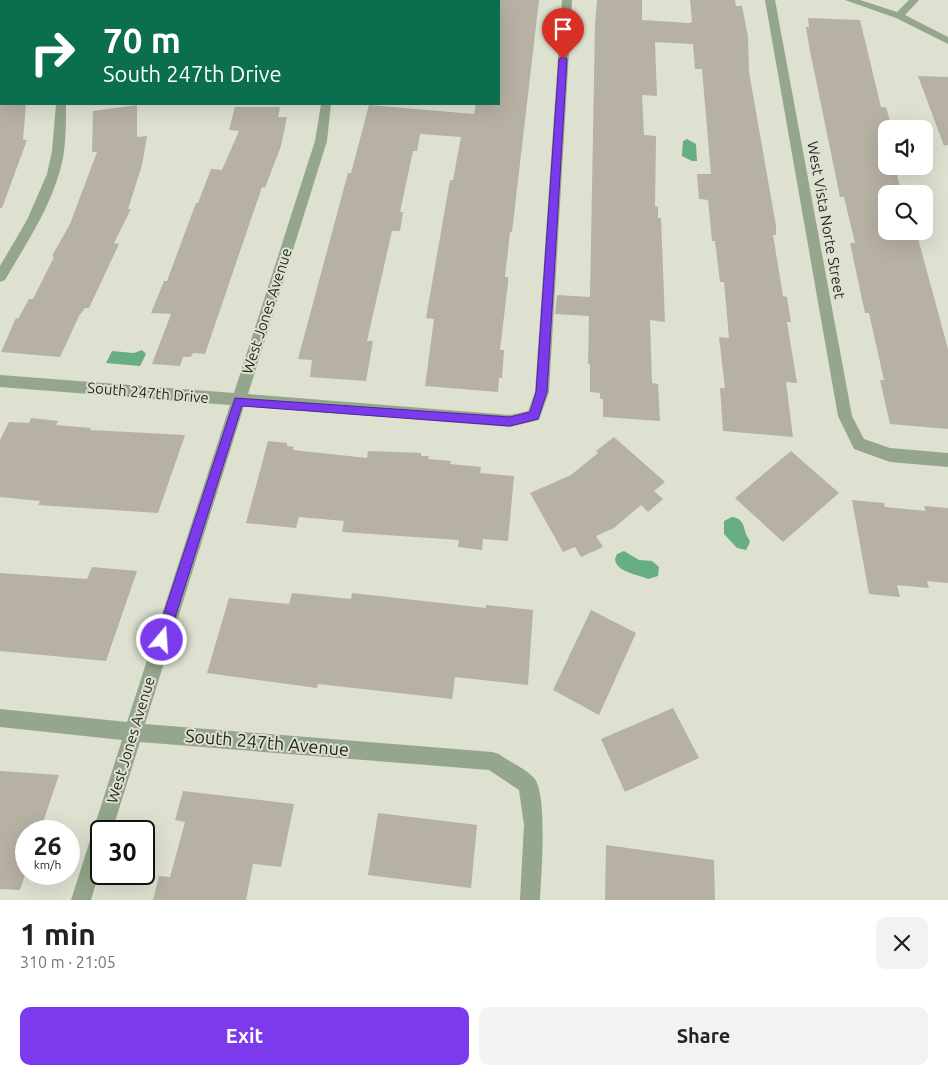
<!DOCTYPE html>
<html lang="en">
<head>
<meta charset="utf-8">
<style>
	body { margin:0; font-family:Ubuntu,sans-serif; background:#f2f2f2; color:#222; height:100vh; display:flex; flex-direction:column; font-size:19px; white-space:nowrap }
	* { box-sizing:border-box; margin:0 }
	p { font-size:16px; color:#767676 }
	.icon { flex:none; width:28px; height:28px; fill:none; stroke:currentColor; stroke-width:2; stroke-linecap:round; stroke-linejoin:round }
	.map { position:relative; height:900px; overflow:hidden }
	.side { display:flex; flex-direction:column; background:#fff; flex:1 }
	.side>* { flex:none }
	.guide { position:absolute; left:0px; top:0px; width:500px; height:105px; box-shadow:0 5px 20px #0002; background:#0b6e4f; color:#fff; overflow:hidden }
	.tools { position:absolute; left:878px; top:120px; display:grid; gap:10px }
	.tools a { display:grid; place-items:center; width:55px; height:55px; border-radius:10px; background:#fff; box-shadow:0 5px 20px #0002; font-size:25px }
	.speed { position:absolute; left:15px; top:820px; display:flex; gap:10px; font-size:25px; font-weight:700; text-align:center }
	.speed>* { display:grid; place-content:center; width:65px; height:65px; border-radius:50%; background:#fff; box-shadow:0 5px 20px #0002; line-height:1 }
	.speed small { font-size:12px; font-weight:400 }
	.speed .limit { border:2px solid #111; border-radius:8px; background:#fff; color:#111 }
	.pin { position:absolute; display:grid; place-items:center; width:42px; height:42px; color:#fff; margin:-51px -21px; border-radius:50% 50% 50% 0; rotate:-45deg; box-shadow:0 0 5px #0007 }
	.pin .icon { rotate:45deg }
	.me { position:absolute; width:55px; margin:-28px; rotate:18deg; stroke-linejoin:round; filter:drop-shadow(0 0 4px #0008) }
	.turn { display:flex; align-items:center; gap:18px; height:105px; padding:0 20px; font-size:22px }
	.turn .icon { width:65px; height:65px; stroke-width:2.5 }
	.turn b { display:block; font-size:35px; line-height:42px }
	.round { display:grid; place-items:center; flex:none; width:52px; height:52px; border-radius:10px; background:#f2f2f2 }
	.head { display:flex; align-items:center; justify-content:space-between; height:85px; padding:0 20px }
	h1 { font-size:30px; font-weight:700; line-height:38px }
	.cta { display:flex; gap:10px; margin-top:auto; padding:10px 20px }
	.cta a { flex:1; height:58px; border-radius:10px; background:#7c3aed; color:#fff; font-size:20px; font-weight:700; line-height:58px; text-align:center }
	.cta a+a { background:#f2f2f2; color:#222 }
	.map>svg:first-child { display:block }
	.green { fill:#d2af84 }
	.water { fill:#67ae82 }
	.building { fill:#b6b1a3 }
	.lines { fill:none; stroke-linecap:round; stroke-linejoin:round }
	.minor { fill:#94a68b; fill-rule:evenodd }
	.route { fill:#7c3aed; stroke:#51269a }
	.labels { text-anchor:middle; stroke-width:4; stroke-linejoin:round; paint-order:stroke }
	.street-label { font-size:15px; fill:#262721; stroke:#dee0d0 }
	.near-street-label { font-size:18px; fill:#262721; stroke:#dee0d0 }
</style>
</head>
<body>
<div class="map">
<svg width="948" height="900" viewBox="0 0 948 900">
	<rect width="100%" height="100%" fill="#dee0d0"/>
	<path class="green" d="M71,0H287L71,1Z"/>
	<path class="water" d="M687,139L696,144L697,161H692L682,156L683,141Z
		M142,350L146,354L140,366L106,363L112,351L134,353Z
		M732,517C741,518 743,523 745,531C746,536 749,538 750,542L746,550L737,548L724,534V521Z
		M624,551L639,560L652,561L659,567L658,576L648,579C637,574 616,572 615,559L617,554Z"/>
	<path class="building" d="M499,0H539L512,232H510L505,277H508V283L500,350H504L502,378H499L498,392L425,386L434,319L426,318L450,180H453L461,137L420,134L417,151H413L400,212H403L400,231H392L367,341H373L366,381L310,377L312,360L298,359L348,173H351L369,105L474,114L476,104H499Z
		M597,0H642V20L689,23L692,22L690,0H735L736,6H742L748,37L749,72L776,226V235H773L783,296L787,297L791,322H787L797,383L786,382L793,437L723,431L720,388H725L719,337L729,338L724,282H720L715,241H712L708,200L699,199L697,174H711L702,69H695L693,44L655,42L657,96L642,95L644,135L656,136L655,206L658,207V218H661L665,322L650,320L652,383L658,384L660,421L603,417V399H600V393L590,392V364H588L589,316L555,314L557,295L590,297L595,25Z
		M808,18L860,20L881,107H886L892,129H886V171H896L902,194H886V231H916L948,349V429L890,424L880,380H884L869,313H865L850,243H855L844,197H840L809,46L806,27H809Z
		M918,76L948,77V145L944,146Z
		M0,104H26L23,140H27L2,208H0Z
		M137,105V137L147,136L142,165L128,209H131L114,243L119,244L89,308H85L79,316L60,357L1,352L16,318L18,319L29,299H33L54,257L52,256L70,224L97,152H92L93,111Z
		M235,107H280L278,117H287L281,146L265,188L262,187L205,354L193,353L191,357H183L180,366L152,364L171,314L151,313L164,281H167L196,203H198L211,169L222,170L239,131L229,130Z
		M31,418L58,421L56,425L91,428L90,430L185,435L158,513L38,505L40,501L0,497V440L9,422L29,423Z
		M614,437L665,482L654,491L663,499L648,512L641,505L614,528L596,536L603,547L581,557L575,547L563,552L530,493L571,475L598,453L596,451Z
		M268,441L287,443V446L294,447L293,450L367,458L368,451L421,453V456H429L428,459L451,461L450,464L481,467L480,473L514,476L508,541L483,539L482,550L458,547L459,540L342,532L344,521L299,517L296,528L246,523Z
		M791,451L839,493L783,542L735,498Z
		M852,500L884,503L885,507L926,511L924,506L948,508V583L927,581L929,588L897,585L900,597L869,594Z
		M92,567L137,571L106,661L0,651V573L87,579Z
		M292,593L351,599L352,593L486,608V605L533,610L528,685L455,677L452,699L318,684L317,688L207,673L229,598L289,604Z
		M591,610L636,633L599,715L553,690Z
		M673,708L699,758L625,792L601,739Z
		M0,771L59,775L40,831H26V872L20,890L0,889Z
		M183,791L294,804L281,867L253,864L246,900H153L159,876L170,877L185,822L175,820Z
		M378,813L477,825L471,888L368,875Z
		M606,845L714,860L715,900H605Z"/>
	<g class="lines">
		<path class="minor" d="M562,0H572L549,392L539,420L510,427L244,406L145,724L492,752L499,754C509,762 525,768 534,778C548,793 541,878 540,900H520L524,825L519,790L489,770L140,742L112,831H101V866L91,900H71L122,740L0,727V709L127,722L230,405L0,387V375L234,393L315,141L321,104H331L327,141L248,394L510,415L528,411L535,392Z
			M765,0H775L852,416L864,439L890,448L948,453V467L890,462L854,449L838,416Z
			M845,0H860L897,12L909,0H919L905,15L948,37V44L896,18Z
			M0,74H1V80H0Z
			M56,104H66C66,122 66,141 63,158C54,203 27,242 5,280L0,282V266L27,220L47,174L52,151Z"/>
	</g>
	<path class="route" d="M563,56L567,59L547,392L538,419L510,426L242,406L168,640L166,645L162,647L157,645L155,640L235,398L510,417L530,412L536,392L559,59Z"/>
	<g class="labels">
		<g class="street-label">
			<text transform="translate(826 220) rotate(80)" y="5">West Vista Norte Street</text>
			<text transform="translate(267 311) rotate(-72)" y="5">West Jones Avenue</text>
			<text transform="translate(148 393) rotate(5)" y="5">South 247th Drive</text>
			<text transform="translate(131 740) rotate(-73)" y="5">West Jones Avenue</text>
		</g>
		<g class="near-street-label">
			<text transform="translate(267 743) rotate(5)" y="6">South 247th Avenue</text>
		</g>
	</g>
</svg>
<div class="tools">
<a><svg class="icon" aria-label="sound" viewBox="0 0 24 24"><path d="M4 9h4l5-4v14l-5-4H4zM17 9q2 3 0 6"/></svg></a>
<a><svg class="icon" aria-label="search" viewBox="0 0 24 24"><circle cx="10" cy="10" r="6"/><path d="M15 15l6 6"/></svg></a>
</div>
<div class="speed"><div>26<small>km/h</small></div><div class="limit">30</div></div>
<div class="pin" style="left:563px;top:59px;background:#d93025"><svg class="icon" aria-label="arrive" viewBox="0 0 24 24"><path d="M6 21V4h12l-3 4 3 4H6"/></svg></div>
<svg class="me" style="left:162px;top:640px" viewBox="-20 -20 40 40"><circle r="17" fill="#7c3aed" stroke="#fff" stroke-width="3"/><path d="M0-11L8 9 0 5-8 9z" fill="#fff"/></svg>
<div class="guide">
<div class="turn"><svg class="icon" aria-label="right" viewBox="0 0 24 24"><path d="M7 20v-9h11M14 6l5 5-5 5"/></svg><div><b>70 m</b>South 247th Drive</div></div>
</div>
</div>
<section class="side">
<div class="head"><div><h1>1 min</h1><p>310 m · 21:05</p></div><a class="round"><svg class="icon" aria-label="close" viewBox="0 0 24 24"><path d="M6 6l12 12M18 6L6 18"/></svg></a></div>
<div class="cta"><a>Exit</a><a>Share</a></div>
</section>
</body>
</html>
